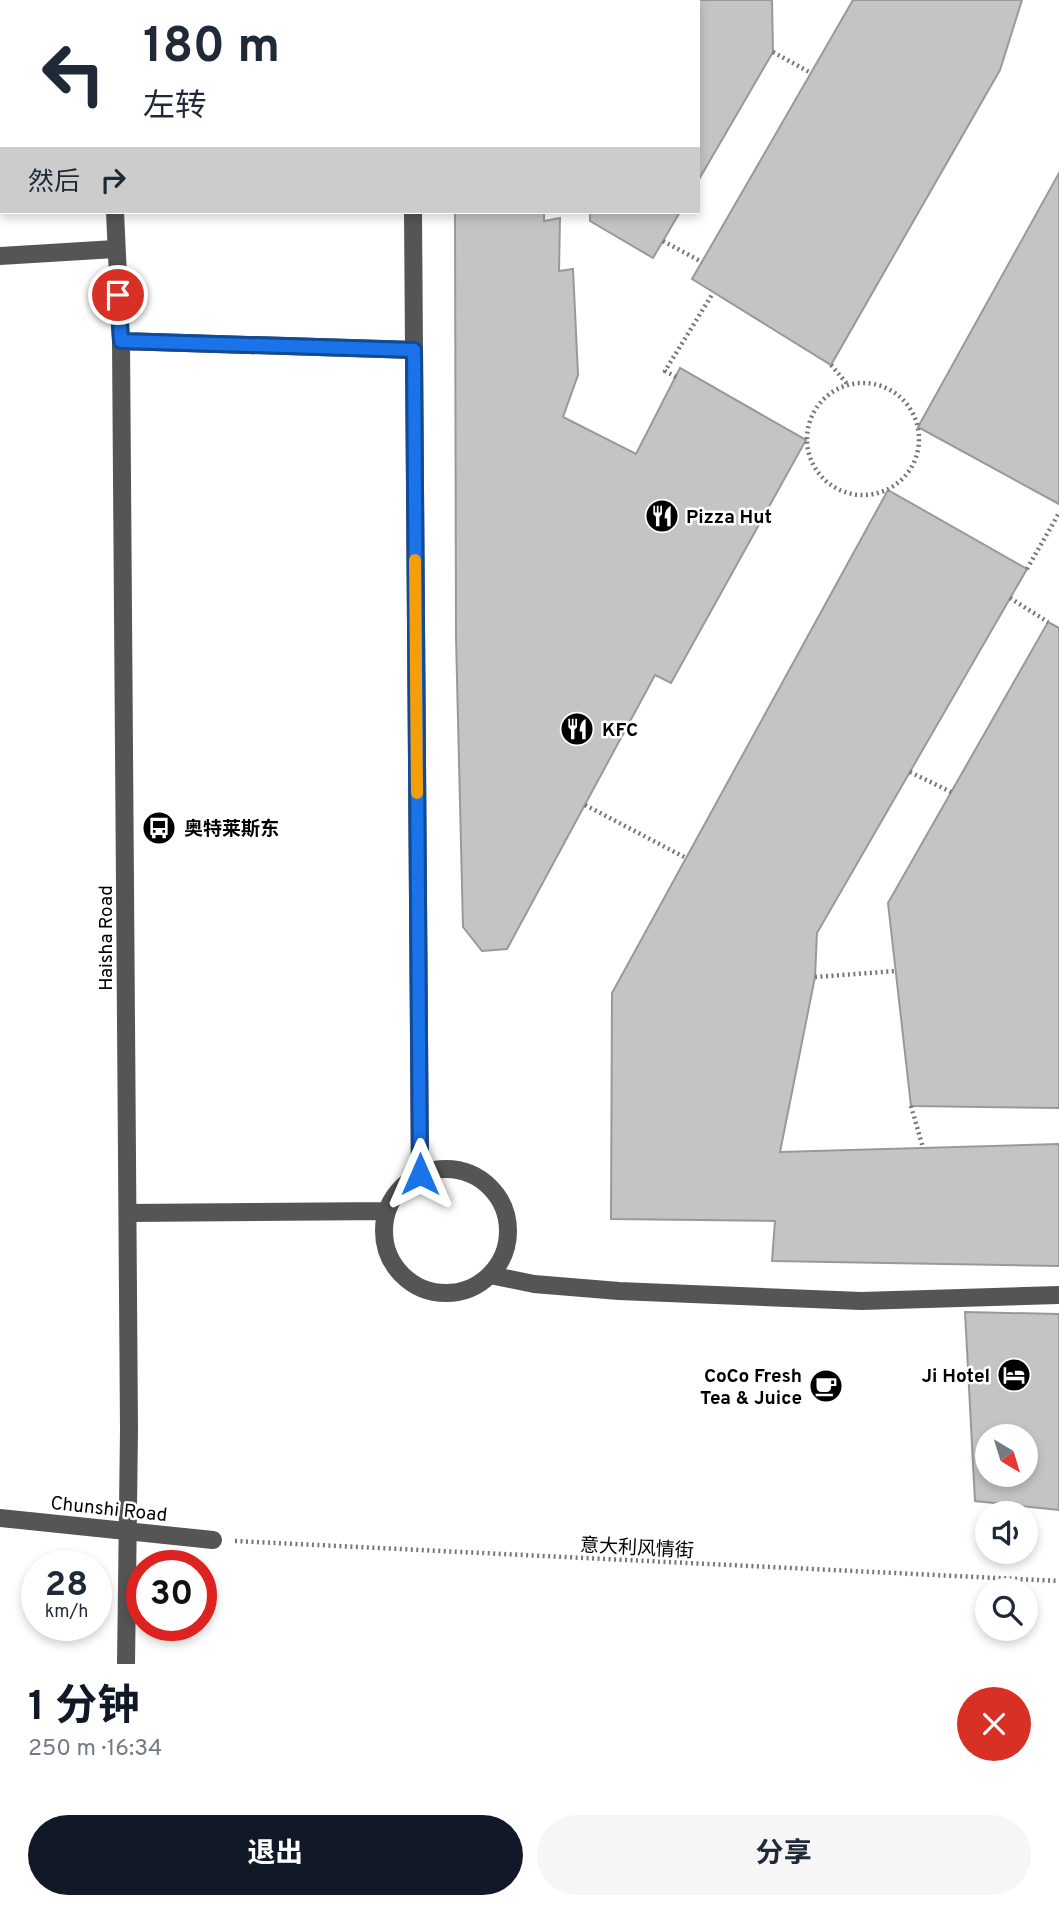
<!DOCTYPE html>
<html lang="zh">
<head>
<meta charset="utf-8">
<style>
	body { margin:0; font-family:Overpass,"Noto Sans SC",sans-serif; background:#f6f6f7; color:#1f2937; height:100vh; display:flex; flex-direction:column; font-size:26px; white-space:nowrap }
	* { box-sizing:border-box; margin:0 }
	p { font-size:23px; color:#747a83 }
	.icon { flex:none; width:38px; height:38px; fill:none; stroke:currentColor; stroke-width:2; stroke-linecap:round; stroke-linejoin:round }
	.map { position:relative; height:1664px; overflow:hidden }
	.details { display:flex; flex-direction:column; background:#fff; flex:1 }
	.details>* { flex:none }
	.guide { position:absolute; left:0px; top:0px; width:700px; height:214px; box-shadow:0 4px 10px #0003; background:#fff; color:#1f2937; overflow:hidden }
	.needle { width:46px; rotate:142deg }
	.tools { position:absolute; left:975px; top:1424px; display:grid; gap:14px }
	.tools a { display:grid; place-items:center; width:63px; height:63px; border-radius:50%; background:#fff; box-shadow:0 4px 10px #0003; font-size:35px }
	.speed { position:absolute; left:21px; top:1550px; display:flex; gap:14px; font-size:35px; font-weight:700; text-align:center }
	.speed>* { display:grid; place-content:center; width:91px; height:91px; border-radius:50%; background:#fff; box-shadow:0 4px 10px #0003; line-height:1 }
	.speed small { font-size:18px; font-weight:400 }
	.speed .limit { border:10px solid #d22; background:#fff; color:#111 }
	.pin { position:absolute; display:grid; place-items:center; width:60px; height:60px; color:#fff; margin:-30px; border:4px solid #fff; border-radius:50%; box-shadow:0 2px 7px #0007 }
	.me { position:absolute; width:77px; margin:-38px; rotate:0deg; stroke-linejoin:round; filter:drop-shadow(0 0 5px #0008) }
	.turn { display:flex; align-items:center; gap:24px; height:147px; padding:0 28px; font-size:32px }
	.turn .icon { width:91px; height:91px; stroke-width:2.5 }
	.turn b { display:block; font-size:49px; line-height:60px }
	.then { display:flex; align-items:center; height:66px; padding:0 28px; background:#0003; gap:14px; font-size:26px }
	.round { display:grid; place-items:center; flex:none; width:74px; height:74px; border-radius:37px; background:#f6f6f7 }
	.overview { display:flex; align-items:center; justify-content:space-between; height:119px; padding:0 28px }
	h1 { font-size:42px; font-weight:700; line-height:52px; color:#111827 }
	.button { display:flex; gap:14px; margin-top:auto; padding:14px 28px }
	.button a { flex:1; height:80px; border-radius:42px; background:#111827; color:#fff; font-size:28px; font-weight:700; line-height:80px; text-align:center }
	.button a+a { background:#f6f6f7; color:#1f2937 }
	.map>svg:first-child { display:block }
	.building { fill:#c4c4c4; stroke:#999; stroke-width:2; fill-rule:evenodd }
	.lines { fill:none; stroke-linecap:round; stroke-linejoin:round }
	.path { stroke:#777; stroke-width:4.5; stroke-dasharray:2 3.5; stroke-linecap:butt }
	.minor { stroke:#555; stroke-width:18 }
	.route-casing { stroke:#114b97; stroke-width:18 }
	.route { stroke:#1a73e8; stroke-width:12 }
	.slow { stroke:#f59e0b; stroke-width:12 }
	.labels { text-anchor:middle; stroke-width:5; stroke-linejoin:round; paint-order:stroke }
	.poi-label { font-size:19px; font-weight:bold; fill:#000; stroke:#fff; text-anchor:start }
	.street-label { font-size:19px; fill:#000; stroke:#fff }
</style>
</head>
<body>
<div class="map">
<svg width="1059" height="1664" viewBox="0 0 1059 1664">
	<rect width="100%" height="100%" fill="#fff"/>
	<path class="building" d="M455,0H545V2H455Z
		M590,0H772L773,52L698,181V2Z
		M853,0H1022L1000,70L831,365L692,279Z
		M1059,173V504L918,427Z
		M455,212H544V221L560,218L559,271L573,269L578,375L563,417L636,454L680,368L806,440L671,683L655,675L507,949L482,951L463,927L456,637Z
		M590,212H680L653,258L590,221Z
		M888,490L1027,569L817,933L815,977L780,1152L1059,1144V1266L772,1261L775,1221L611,1219L612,993Z
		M1048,622L1059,628V1108L911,1106L888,903Z
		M965,1312L1059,1314V1510L975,1501ZM987,1437H1026V1475H987Z"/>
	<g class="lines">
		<path class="path" d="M773,52L811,73
			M663,241L702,262
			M831,365L848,385
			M676,377L665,371L713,293
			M807 439a56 56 0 1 1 112 0a56 56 0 1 1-112 0Z
			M1027,569L1059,513
			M1010,598L1048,622
			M910,772L951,792
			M585,805L686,858
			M815,977L896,971
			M911,1106L923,1148
			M235,1541L1059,1581"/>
		<path class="minor" d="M115,0V2
			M411,0V2
			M115,212L121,341L129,1430L126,1664
			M413,212L420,1174
			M0,256L115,249
			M121,341L414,350
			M384 1231a62 62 0 1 1 124 0a62 62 0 1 1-124 0Z
			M128,1213L387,1211
			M490,1275L534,1284L619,1291L861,1301L1059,1295
			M0,1518L213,1540"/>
	</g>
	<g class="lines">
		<defs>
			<path id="route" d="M118,295L121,341L414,350L420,1174"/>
		</defs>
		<use href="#route" class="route-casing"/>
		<use href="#route" class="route"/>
		<path class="slow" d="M415,560L417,793"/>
	</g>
	<defs>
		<symbol id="restaurant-disc" viewBox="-11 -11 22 22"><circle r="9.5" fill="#000" stroke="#fff"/><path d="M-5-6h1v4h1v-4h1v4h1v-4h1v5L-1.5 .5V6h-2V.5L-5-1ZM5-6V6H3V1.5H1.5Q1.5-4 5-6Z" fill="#fff"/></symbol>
		<symbol id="bus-disc" viewBox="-11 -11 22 22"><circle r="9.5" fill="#000" stroke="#fff"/><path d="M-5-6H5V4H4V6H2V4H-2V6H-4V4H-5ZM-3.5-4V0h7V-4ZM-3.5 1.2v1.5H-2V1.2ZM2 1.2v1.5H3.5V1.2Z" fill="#fff"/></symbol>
		<symbol id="hotel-disc" viewBox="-11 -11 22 22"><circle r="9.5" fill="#000" stroke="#fff"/><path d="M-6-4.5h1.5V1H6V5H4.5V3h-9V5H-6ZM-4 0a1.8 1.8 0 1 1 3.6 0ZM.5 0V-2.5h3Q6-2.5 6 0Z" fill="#fff"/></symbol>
		<symbol id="cafe-disc" viewBox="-11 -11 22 22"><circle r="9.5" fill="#000" stroke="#fff"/><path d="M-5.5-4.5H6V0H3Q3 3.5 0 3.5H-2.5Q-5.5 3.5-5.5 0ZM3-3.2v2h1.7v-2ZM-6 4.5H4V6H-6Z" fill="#fff"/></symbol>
	</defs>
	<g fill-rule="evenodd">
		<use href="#restaurant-disc" x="643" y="497" width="38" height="38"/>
		<use href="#restaurant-disc" x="558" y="710" width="38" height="38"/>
		<use href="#bus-disc" x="140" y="809" width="38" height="38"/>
		<use href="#hotel-disc" x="995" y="1356" width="38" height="38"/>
		<use href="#cafe-disc" x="807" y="1367" width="38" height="38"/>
	</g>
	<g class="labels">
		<g class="poi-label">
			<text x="686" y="523">Pizza Hut</text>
			<text x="602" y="736">KFC</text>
			<text x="184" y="835">奥特莱斯东</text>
			<text x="802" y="1382" text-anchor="end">CoCo Fresh<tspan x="802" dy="22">Tea &amp; Juice</tspan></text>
			<text x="990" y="1382" text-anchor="end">Ji Hotel</text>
		</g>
		<g class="street-label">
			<text transform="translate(105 938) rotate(-90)" y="7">Haisha Road</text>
			<text transform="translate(109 1508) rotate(6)" y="7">Chunshi Road</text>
			<text transform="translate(637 1547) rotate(3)" y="7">意大利风情街</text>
		</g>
	</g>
</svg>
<div class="tools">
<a><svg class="needle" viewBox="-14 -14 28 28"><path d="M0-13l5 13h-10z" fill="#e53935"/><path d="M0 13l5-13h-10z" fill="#747a83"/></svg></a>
<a><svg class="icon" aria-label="sound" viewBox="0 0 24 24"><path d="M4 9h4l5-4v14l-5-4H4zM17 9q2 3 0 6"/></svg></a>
<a><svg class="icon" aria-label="search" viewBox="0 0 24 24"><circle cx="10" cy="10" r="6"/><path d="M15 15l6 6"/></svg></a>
</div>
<div class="speed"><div>28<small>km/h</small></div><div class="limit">30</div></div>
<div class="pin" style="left:118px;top:295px;background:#d93025"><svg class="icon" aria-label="arrive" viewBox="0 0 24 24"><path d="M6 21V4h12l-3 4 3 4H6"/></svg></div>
<svg class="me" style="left:420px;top:1174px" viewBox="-20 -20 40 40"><path d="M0-17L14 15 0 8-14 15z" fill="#1a73e8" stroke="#fff" stroke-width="4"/></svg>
<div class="guide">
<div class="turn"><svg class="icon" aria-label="left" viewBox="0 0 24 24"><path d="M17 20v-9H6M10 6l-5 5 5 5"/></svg><div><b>180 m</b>左转</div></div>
<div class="then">然后<svg class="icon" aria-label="right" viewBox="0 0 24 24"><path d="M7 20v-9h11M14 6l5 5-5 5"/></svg></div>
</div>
</div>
<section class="details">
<div class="overview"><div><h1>1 分钟</h1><p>250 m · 16:34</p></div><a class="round" style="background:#d93025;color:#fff"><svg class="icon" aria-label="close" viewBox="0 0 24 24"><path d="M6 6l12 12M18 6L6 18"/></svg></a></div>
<div class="button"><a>退出</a><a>分享</a></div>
</section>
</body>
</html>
